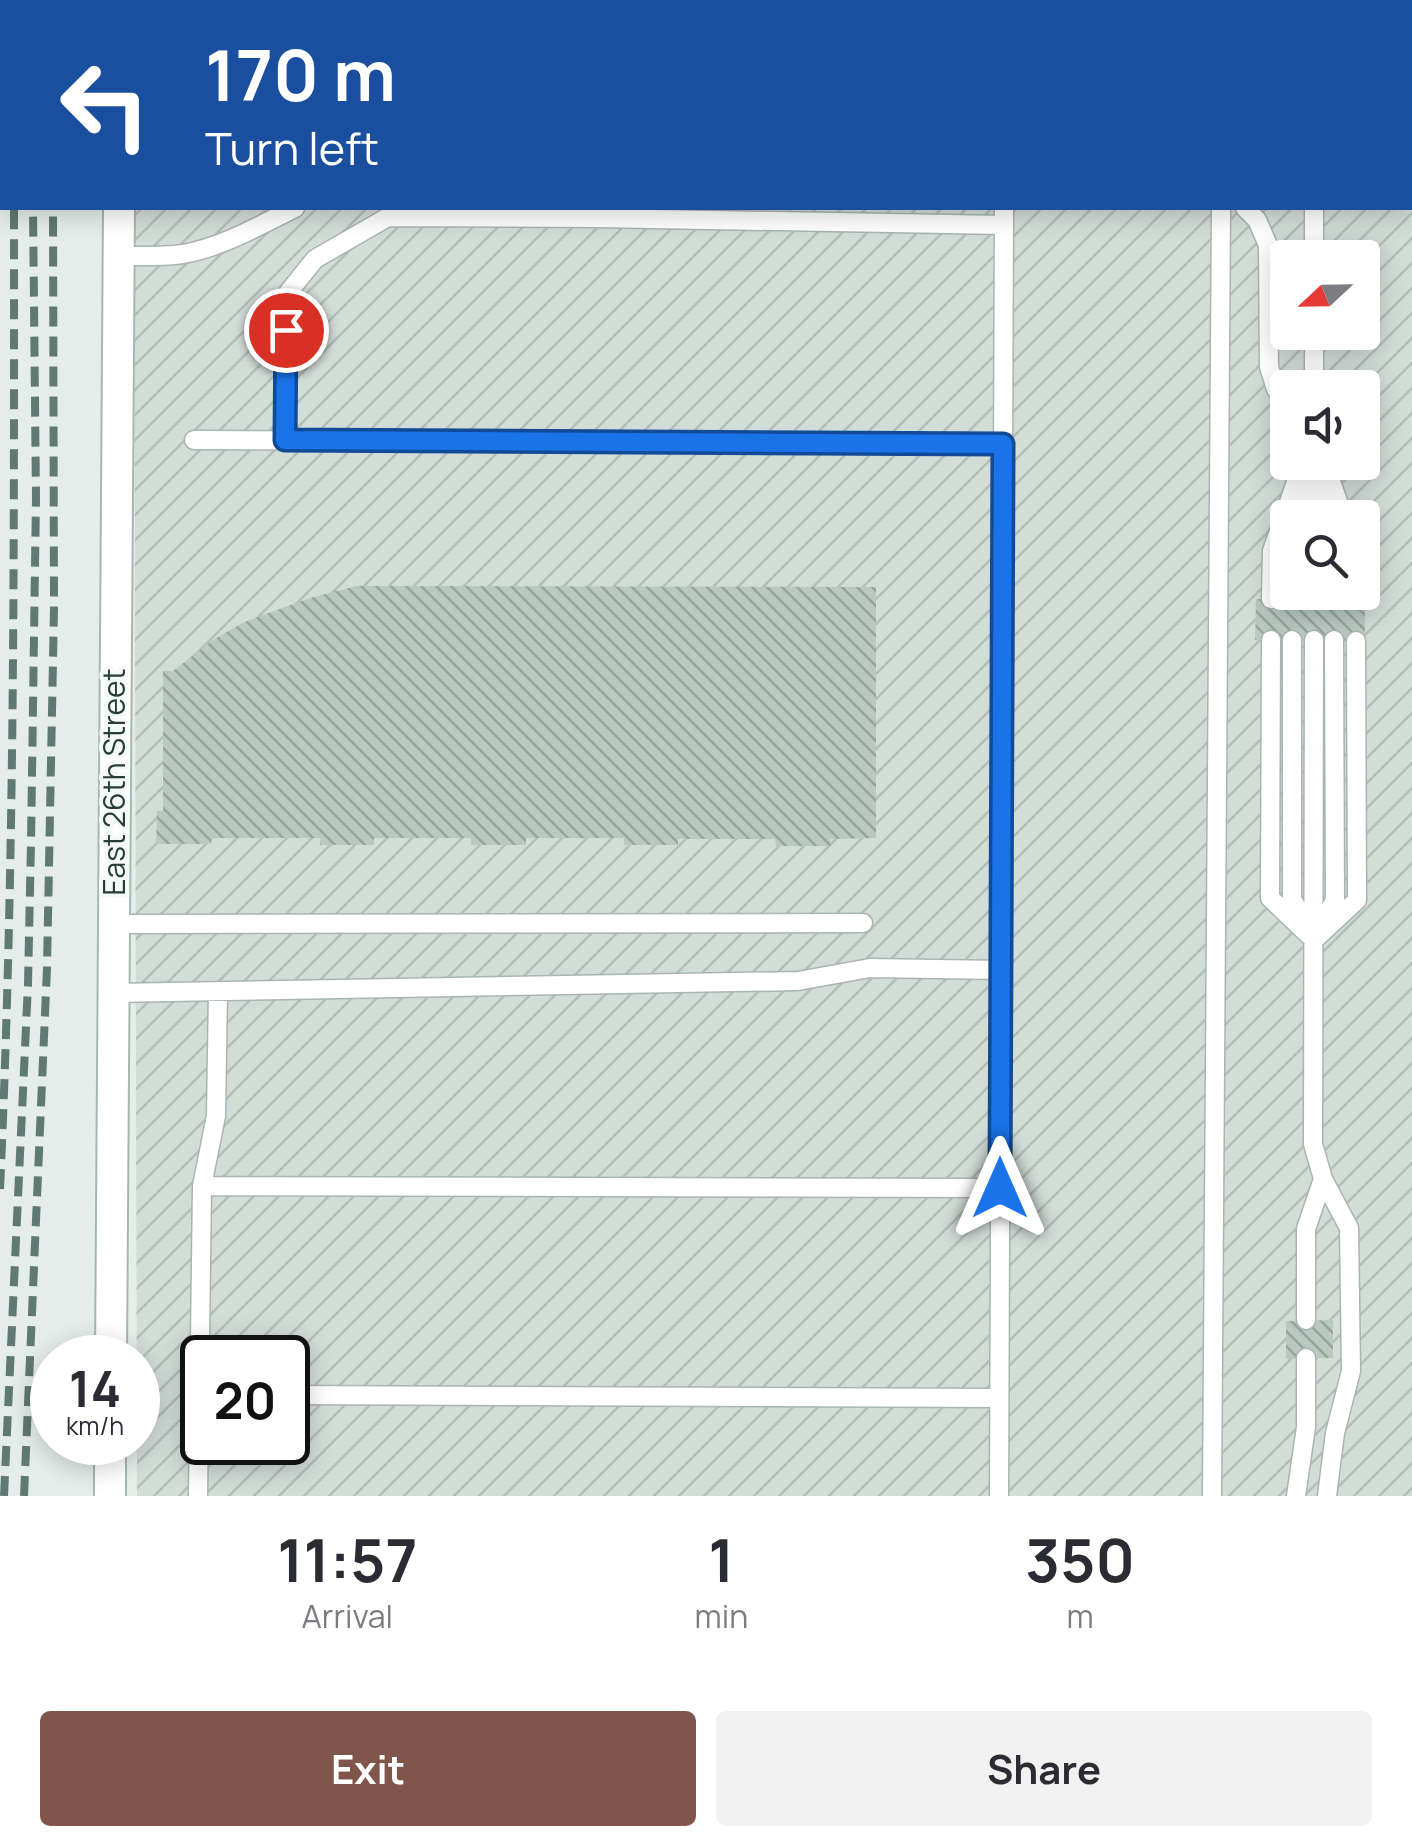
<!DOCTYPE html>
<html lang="en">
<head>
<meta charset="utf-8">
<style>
	body { margin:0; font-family:Manrope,sans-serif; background:#f2f2f3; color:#2b2b33; height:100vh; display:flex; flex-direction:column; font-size:38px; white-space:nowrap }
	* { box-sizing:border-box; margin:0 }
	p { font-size:32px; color:#7c7c81 }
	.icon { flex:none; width:55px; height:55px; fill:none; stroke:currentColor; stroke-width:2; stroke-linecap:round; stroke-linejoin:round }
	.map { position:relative; height:1496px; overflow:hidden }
	.panel { display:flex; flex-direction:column; background:#fff; flex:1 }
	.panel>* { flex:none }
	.banner { position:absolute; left:0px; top:0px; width:1412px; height:210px; box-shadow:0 5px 25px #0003; background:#1a4fa0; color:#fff; overflow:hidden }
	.needle { width:65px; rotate:248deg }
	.fabs { position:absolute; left:1270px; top:240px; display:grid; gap:20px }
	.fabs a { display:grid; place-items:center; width:110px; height:110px; border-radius:10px; background:#fff; box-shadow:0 5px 25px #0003; font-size:50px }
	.speed { position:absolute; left:30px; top:1335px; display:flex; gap:20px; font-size:50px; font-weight:700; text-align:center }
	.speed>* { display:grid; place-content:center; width:130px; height:130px; border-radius:50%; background:#fff; box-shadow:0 5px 25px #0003; line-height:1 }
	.speed small { font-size:25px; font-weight:400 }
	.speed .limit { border:5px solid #111; border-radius:15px; background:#fff; color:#111 }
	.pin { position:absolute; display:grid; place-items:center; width:85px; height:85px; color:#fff; margin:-42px; border:5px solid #fff; border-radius:50%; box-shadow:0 2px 10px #0007 }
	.me { position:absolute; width:110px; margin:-55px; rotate:0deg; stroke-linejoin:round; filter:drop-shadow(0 0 8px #0008) }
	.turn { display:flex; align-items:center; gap:35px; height:210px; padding:0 40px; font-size:45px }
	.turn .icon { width:130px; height:130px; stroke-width:2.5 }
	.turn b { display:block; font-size:70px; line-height:85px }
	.eta { display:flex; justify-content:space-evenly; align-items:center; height:170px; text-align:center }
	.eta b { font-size:60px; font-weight:700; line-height:70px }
	.action { display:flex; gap:20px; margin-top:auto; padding:20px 40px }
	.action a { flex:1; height:115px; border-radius:10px; background:#80554b; color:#fff; font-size:40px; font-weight:700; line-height:115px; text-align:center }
	.action a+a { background:#f2f2f3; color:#2b2b33 }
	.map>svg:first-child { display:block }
	.industrial { fill:url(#industrial-furrows); fill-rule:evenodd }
	.building { fill:url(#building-back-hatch) }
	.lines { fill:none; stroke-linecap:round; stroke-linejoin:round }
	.lane-casing { stroke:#a8b5b1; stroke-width:21 }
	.secondary-casing { stroke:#a4b8b1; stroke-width:34 }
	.lane { stroke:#fff; stroke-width:18 }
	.secondary { stroke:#fff; stroke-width:30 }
	.rail { stroke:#607972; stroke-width:8; stroke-dasharray:20 10; stroke-linecap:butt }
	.route-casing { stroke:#114b97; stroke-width:25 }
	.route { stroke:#1a73e8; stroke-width:18 }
	.labels { text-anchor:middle; stroke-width:8; stroke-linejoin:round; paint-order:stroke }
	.street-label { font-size:30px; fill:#253e37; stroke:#f5faf8 }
</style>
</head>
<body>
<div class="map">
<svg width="1412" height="1496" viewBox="0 0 1412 1496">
	<defs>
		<pattern id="industrial-furrows" width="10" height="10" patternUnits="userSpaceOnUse" patternTransform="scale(2.5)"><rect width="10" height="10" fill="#d3ddd8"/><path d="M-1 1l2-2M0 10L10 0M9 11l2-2" fill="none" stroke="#b5bfba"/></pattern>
		<pattern id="building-back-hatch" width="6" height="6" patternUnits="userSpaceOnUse" patternTransform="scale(2.5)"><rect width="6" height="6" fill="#bac8c2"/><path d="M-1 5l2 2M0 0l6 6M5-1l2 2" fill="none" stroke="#97a49e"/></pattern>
	</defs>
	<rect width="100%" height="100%" fill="#e5edea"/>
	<path class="industrial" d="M133,0H1412V1496H137L134,208H1410V2H133ZM1288,258H1362V332H1288ZM1288,388H1362V462H1288ZM1288,518H1362V592H1288ZM202,1358H288V1442H202Z"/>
	<path class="building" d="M356,586L876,587V838L830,839L831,846H776L775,839H678V845H624V838H526V845H471V838H374V845H320V838H212L211,844H156L157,811H163V671H173L213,640L244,622L310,598Z
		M1256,599L1365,600V641L1255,640Z
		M1333,1320V1358L1286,1359V1321Z"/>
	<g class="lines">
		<defs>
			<path id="lane" d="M1067,0L1168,2
				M1276,0L1278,2
				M615,2L617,0
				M891,2L961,0
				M1005,2V0
				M1352,2L1354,0
				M1245,208L1257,220L1268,245L1269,367L1276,389L1288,406
				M596,218L1004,225
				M119,256C140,256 162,257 183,254C223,247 260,225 295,208
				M1314,258V208
				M1314,388V332
				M194,440L1003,444
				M285,440L287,294L315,259L388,217L596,218V208
				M1314,462V518
				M1324,462L1344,518
				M1323,484L1329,518
				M1298,518L1304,484
				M1292,592V599
				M1314,592V599
				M1356,592V600
				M1271,599L1272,551L1303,462
				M1334,600V592
				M1271,640L1270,898L1314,940
				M1292,640V899L1307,926
				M1314,640L1313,1144L1323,1179L1349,1228L1351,1371L1335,1433L1327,1496
				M114,924L863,923
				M1321,926L1335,900L1334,640
				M1314,940L1357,900L1356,641
				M113,993L798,981L870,968L1001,970
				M202,1186L1000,1188
				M1306,1320V1229L1323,1179
				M288,1395L999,1398
				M198,1496L202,1186L216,1116L218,991
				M999,1496L1004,208
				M1212,1496L1221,208
				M1296,1496L1306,1427V1358"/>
			<path id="secondary" d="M120,2V0
				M111,1358L119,208
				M110,1496V1442"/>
		</defs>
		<use href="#lane" class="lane-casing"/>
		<use href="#secondary" class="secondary-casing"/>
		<use href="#lane" class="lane"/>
		<use href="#secondary" class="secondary"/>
		<path class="rail" d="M14,2V0
			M34,2V0
			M53,2V0
			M0,1189C15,862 14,535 14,208
			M4,1496L28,984L31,843L36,498L33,208
			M24,1496L47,968L54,608L53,208"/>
	</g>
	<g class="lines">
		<defs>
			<path id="route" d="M286,330L285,440L1003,444L1000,1188"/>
		</defs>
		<use href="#route" class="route-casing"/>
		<use href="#route" class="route"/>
	</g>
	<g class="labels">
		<g class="street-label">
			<text transform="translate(115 782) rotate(-90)" y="10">East 26th Street</text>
		</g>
	</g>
</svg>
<div class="fabs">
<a><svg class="needle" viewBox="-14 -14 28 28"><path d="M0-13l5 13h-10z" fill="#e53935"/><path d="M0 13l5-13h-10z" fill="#7c7c81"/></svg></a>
<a><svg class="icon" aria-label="sound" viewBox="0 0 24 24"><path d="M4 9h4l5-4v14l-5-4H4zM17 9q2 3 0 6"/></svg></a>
<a><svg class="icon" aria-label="search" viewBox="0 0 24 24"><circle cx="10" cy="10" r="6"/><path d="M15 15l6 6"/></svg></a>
</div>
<div class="speed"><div>14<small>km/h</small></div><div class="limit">20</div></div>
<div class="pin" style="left:286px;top:330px;background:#d93025"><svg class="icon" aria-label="arrive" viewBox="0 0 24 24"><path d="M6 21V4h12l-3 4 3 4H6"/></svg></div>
<svg class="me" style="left:1000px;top:1188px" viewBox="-20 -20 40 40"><path d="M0-17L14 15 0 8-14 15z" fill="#1a73e8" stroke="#fff" stroke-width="4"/></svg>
<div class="banner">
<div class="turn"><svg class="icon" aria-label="left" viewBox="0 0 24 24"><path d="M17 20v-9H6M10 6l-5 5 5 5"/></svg><div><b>170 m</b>Turn left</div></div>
</div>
</div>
<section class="panel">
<div class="eta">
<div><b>11:57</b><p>Arrival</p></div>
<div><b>1</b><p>min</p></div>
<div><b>350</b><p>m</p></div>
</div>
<div class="action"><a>Exit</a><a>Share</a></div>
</section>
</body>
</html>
